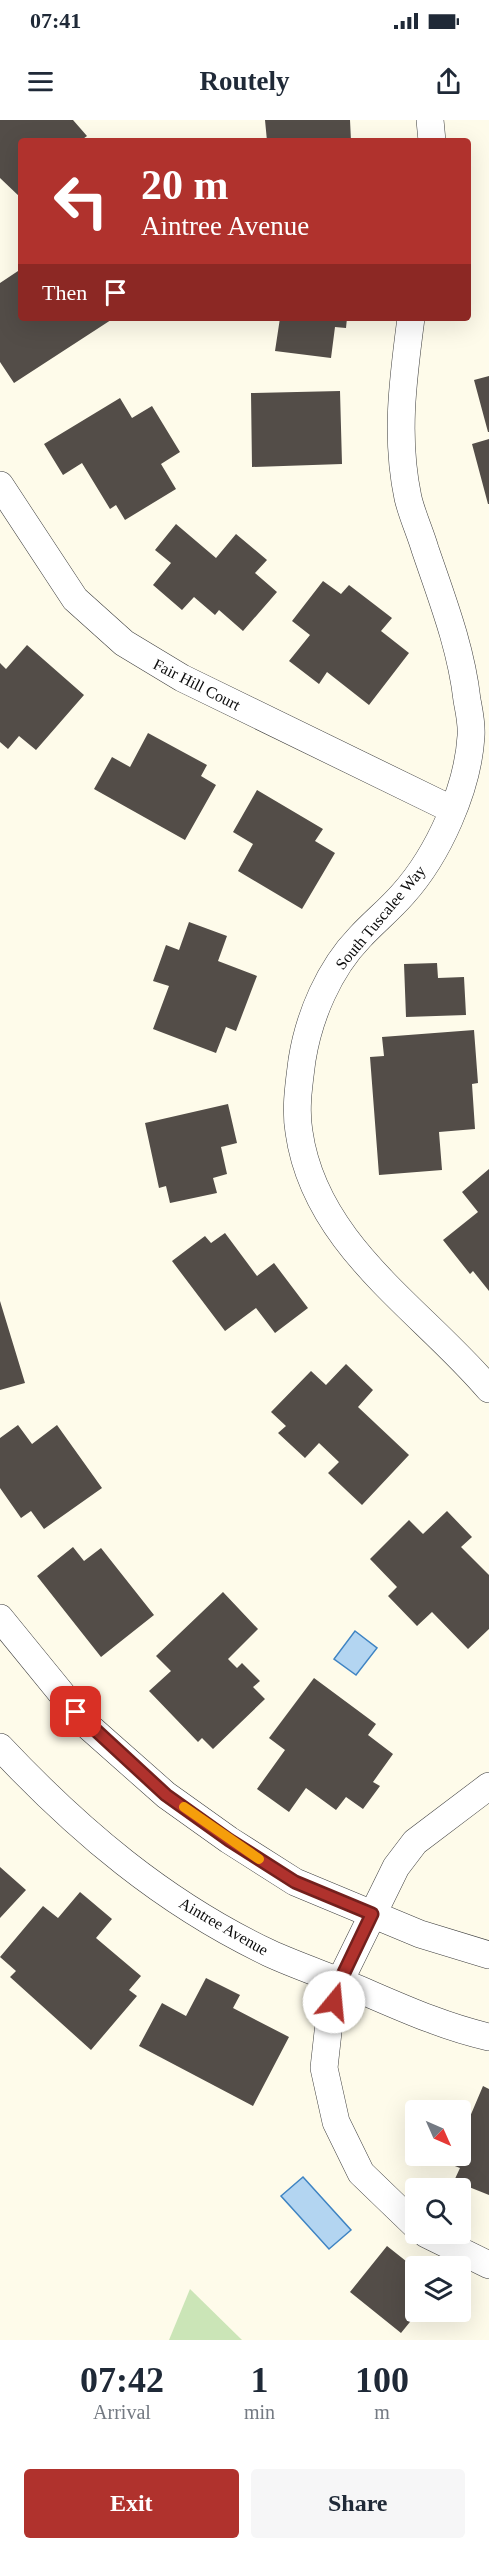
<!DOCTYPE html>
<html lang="en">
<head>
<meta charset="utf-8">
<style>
	body { margin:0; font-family:"Times New Roman",serif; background:#f6f6f7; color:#1f2937; height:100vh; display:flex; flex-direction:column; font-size:22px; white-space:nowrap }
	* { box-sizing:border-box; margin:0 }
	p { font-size:20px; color:#747a83 }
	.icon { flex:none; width:33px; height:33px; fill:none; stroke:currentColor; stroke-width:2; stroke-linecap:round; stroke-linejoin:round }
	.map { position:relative; height:2220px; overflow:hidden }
	.drawer { display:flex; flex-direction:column; background:#fff; flex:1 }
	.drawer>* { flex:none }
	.top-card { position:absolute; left:18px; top:18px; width:453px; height:183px; border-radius:6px; box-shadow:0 6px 24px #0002; background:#b0322d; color:#fff; overflow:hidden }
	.needle { width:39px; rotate:135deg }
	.fabs { position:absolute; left:405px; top:1980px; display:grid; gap:12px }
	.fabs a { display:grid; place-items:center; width:66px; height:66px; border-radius:6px; background:#fff; box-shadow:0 6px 24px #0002; font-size:30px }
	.pin { position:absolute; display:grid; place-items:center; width:51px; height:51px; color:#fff; margin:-26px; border-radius:12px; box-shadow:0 3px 9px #0006 }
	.me { position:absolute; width:66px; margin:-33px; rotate:17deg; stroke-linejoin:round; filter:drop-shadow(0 0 4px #0008) }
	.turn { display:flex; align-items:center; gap:21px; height:126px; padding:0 24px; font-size:27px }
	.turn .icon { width:78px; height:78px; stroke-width:2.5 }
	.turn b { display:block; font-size:42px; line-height:51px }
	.then { display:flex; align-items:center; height:57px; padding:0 24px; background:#0003; gap:12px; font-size:22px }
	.eta { display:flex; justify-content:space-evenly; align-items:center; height:102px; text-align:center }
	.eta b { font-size:36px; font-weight:800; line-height:42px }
	.cta { display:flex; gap:12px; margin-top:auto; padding:12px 24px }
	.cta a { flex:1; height:69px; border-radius:6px; background:#b0322d; color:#fff; font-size:24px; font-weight:800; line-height:69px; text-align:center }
	.cta a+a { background:#f6f6f7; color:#1f2937 }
	.status { display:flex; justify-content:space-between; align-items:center; height:42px; padding:0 30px; background:#fff; direction:ltr }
	.status svg { height:16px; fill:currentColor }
	header { display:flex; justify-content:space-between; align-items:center; height:78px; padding:0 24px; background:#fff; font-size:27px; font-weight:800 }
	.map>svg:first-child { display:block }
	.green { fill:#cbe5b7 }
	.water { fill:#b3d5f1; stroke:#3f84c3; stroke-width:1.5 }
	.building { fill:#534d48 }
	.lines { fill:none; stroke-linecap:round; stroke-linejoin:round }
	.street-casing { stroke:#3e3e3e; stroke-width:28 }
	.street { stroke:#fff; stroke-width:27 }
	.route-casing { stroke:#72201d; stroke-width:15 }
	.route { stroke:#b0322d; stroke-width:10 }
	.slow { stroke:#f59e0b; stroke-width:10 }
	.labels { text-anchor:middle; stroke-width:6; stroke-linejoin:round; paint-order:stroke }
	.street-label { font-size:16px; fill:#0b0b0b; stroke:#fff }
</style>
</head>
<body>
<div class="status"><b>07:41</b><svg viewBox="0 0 49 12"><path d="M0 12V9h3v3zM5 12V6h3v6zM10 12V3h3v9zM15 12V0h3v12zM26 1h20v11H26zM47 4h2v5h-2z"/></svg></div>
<header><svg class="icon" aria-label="menu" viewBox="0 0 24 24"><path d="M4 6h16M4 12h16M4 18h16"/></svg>Routely<svg class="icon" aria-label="share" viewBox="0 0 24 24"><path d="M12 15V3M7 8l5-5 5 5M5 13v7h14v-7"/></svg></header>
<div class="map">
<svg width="489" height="2220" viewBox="0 0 489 2220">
	<rect width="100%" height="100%" fill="#fefbea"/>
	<path class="green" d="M190,2169L242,2220H169Z"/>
	<path class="water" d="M355,1511L377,1528L356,1555L334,1539Z
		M303,2057L351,2110L329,2129L281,2076Z"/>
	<path class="building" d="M0,0H73L87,16L80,21H21V78L0,58Z
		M265,0H350L351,21H267Z
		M21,149V198H114L14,263L0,242V163Z
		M280,198H347L346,208L335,207L331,238L275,231Z
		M489,256V312H488L474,260Z
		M340,271L342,344L252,347L251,273Z
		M120,278L132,298L152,286L180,332L161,344L176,369L125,400L116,385L110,389L82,343L63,355L44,324Z
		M489,319V384H488L472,324Z
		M176,404L216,438L236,414L267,440L255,453L277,472L243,511L219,490L215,495L194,477L182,490L153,465L171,443L155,430Z
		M323,461L341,474L349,465L392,498L381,511L409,533L369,585L327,552L319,564L289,541L310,515L292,501Z
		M27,525L84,575L36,630L19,616L8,629L0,622V543L6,549Z
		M148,613L207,645L201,656L216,665L185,720L94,669L112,637L130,647Z
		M257,670L323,709L315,721L335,733L302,789L238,751L253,724L233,712Z
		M189,802L227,816L218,841L257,856L236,911L226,907L216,933L153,909L169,866L153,861L166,825L179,830Z
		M437,843L438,858L464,857L466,895L406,897L404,844Z
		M474,910L478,963L472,964L475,1009L439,1012L442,1050L379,1055L370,937L384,936L382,917Z
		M228,984L237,1023L221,1027L227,1054L213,1058L217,1073L170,1083L166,1066L159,1068L145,1003Z
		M489,1049V1171L473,1151L470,1154L443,1120L478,1092L462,1072Z
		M225,1113L257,1156L274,1143L308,1188L275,1213L256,1188L225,1211L172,1141L205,1116L211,1123Z
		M0,1181L25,1263L0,1270Z
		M346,1244L373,1270L358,1287L409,1335L362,1385L328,1353L339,1342L319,1323L305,1338L278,1313L286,1306L271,1292L311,1251L326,1265Z
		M18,1305L32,1324L57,1305L102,1368L44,1409L31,1391L21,1398L0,1368V1318Z
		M447,1391L472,1417L461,1427L489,1455V1509L468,1529L432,1492L417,1506L388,1476L397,1467L370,1439L409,1400L423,1414Z
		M73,1427L84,1441L101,1428L154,1495L101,1537L37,1456Z
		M223,1472L258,1509L228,1539L237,1548L242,1543L260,1561L253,1567L265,1579L213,1629L202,1618L198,1622L149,1571L171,1551L156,1536Z
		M314,1558L376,1604L368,1615L393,1634L373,1662L380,1666L363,1689L346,1677L336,1690L306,1668L289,1692L257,1669L285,1630L269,1618Z
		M0,1747L26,1770L0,1798Z
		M80,1772L112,1799L96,1818L141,1856L129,1870L137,1876L91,1930L10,1857L16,1851L0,1837L43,1786L58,1798Z
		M206,1858L240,1875L233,1888L289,1917L253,1986L139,1926L162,1883L186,1896Z
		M483,1966L489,1969V2075L454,2061L460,2048L429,2036H460V1996L469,1999Z
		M424,1981L447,1990H420Z
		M387,2126L416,2149V2192H418L401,2213L350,2172Z"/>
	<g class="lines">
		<defs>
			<path id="street" d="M430,0L432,21
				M411,198C403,259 395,317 408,378C412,395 420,412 425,429C442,479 461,527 467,580C469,591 472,604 471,616C468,669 438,735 403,774C390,789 374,802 360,817C329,849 309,896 302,940C299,964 295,988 299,1012C315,1125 420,1188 489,1269
				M0,365L75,479L124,523L182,558L453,690
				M0,1498L88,1606L166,1675L229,1720L295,1762L420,1814L489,1835
				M0,1627C79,1711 164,1783 269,1833C295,1845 322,1854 349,1865C394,1884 440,1906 489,1917
				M416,2106L361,2053L336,2002L324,1948L329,1903L340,1861L396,1747L415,1722L489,1666
				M426,2114L489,2145"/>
		</defs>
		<use href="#street" class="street-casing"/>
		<use href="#street" class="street"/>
	</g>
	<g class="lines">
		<defs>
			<path id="route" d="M76,1592L166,1675L229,1720L295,1762L372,1794L340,1861L334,1882"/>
		</defs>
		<use href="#route" class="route-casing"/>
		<use href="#route" class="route"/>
		<path class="slow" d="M184,1687L259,1739"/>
	</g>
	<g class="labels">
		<g class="street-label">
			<text transform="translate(197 564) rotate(27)" y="6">Fair Hill Court</text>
			<text transform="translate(380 797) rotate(-50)" y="6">South Tuscalee Way</text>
			<text transform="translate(224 1806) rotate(30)" y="6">Aintree Avenue</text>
		</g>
	</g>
</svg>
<div class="fabs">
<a><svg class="needle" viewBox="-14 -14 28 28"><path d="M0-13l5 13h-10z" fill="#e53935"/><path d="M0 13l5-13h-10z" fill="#747a83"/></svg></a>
<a><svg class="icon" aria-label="search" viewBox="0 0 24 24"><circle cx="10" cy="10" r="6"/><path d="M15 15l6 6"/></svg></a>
<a><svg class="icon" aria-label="layers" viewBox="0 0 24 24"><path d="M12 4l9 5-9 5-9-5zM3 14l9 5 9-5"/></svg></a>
</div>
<div class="pin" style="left:76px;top:1592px;background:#d93025"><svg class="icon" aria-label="arrive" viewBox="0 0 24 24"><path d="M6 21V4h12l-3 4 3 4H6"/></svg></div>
<svg class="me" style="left:334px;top:1882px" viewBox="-20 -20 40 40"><circle r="19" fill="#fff"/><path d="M0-13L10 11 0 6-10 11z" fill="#b0322d"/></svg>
<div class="top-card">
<div class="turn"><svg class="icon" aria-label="left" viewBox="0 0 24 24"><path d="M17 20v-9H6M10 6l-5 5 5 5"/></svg><div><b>20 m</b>Aintree Avenue</div></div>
<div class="then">Then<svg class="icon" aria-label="arrive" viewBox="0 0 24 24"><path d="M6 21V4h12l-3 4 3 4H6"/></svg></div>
</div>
</div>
<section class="drawer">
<div class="eta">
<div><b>07:42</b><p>Arrival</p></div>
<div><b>1</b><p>min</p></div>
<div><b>100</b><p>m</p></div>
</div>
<div class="cta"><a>Exit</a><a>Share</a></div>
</section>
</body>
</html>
